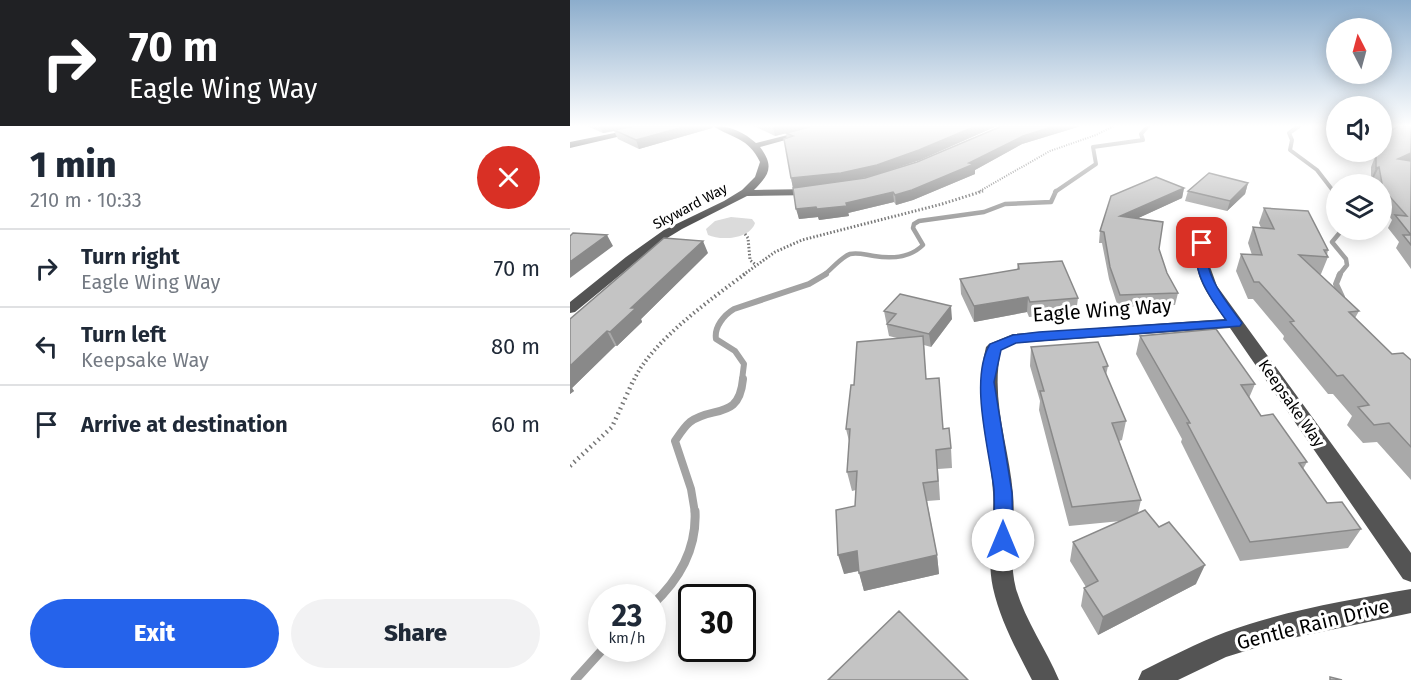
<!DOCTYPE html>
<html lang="en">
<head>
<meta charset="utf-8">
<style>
	body { margin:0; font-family:"Fira Sans",sans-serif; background:#f2f2f3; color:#1f2937; height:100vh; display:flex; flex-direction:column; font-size:22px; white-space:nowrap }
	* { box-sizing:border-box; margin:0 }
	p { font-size:20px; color:#747a83 }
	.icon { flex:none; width:33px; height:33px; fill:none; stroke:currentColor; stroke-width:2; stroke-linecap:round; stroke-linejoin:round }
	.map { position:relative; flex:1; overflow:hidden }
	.side { display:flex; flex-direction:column; background:#fff; width:570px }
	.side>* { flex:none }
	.hud { background:#202124; color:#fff; overflow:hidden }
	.needle { width:39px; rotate:354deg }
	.buttons { position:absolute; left:756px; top:18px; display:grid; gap:12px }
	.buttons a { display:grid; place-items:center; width:66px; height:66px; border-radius:50%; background:#fff; box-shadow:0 3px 15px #0003; font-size:30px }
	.speed { position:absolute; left:18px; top:584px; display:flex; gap:12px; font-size:30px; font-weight:700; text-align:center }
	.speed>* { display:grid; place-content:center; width:78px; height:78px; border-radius:50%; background:#fff; box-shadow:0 3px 15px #0003; line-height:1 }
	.speed small { font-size:15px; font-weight:400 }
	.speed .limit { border:3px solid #111; border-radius:9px; background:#fff; color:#111 }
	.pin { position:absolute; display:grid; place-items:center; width:51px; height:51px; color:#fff; margin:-26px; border-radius:12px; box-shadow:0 3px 9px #0006 }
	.me { position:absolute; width:66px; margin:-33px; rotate:0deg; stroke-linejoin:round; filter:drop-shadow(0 0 4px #0008) }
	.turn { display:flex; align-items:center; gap:21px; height:126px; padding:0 30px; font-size:27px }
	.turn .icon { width:78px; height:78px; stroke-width:2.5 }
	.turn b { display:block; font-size:42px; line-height:51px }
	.round { display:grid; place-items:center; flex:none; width:63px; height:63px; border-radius:32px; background:#f2f2f3 }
	.head { display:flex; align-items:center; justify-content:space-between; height:102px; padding:0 30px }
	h1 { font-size:36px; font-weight:800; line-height:45px }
	.cta { display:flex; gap:12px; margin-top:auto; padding:12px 30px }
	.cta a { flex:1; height:69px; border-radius:36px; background:#2563eb; color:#fff; font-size:24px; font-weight:800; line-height:69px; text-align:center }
	.cta a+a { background:#f2f2f3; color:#1f2937 }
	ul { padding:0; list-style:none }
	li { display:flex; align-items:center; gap:18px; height:78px; padding:0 30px; border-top:2px solid #e0e1e3 }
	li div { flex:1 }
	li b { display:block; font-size:22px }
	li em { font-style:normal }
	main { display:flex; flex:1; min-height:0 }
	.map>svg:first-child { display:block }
	.green { fill:#dbdbdb }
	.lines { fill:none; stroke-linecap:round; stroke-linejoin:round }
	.stream-far4 { stroke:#a2a2a2; stroke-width:4 }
	.stream-far3 { stroke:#a2a2a2; stroke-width:4.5 }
	.stream-far2 { stroke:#a2a2a2; stroke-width:6 }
	.stream-far1 { stroke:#a2a2a2; stroke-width:8 }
	.stream { stroke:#a2a2a2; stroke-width:9 }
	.path-far3 { stroke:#767676; stroke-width:2; stroke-dasharray:1 1.5; stroke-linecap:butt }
	.path-far2 { stroke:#767676; stroke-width:3; stroke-dasharray:1.5 2; stroke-linecap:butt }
	.path-far1 { stroke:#767676; stroke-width:4; stroke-dasharray:1.5 3; stroke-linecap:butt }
	.path { stroke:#767676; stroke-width:4.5; stroke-dasharray:1.5 4; stroke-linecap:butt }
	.minor { fill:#545454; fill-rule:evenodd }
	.wall { fill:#a9a9a9 }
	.shaded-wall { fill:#898989 }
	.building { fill:#c4c4c4; stroke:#898989; stroke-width:1.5 }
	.route { fill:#2563eb; stroke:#184099; stroke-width:1.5 }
	.labels { text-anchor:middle; stroke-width:6; stroke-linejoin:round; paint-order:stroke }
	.far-street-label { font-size:14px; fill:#000; stroke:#fff }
	.street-label { font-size:16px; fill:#000; stroke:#fff }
	.near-street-label { font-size:20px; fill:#000; stroke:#fff }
</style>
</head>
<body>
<main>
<section class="side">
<div class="hud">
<div class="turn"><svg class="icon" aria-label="right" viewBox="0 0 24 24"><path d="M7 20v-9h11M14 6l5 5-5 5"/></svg><div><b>70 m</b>Eagle Wing Way</div></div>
</div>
<div class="head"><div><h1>1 min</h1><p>210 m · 10:33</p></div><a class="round" style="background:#d93025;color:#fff"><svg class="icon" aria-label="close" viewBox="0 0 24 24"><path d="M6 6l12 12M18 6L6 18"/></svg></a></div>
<ul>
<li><svg class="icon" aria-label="right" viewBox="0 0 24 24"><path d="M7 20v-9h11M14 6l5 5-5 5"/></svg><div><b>Turn right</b><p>Eagle Wing Way</p></div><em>70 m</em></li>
<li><svg class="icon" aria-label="left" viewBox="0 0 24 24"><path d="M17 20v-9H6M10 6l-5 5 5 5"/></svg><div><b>Turn left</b><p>Keepsake Way</p></div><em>80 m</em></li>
<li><svg class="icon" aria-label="arrive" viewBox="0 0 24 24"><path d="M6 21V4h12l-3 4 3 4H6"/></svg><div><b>Arrive at destination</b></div><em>60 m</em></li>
</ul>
<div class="cta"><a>Exit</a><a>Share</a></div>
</section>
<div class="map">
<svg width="841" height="680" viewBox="0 0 841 680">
	<rect width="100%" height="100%" fill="#fff"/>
	<path class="green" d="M161,217L182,219L185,223C180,239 151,241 138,235L136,229L145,221Z"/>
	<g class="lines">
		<path class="stream-far4" d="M729,126L719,133L722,140L720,150L747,170L764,192
			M485,192L526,164L523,147L573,140L571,134L578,126"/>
		<path class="stream-far3" d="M763,191L766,195
			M766,206V209
			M254,275C262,269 271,257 280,254C288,252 296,255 304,256C322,259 340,258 353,245L343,228L344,224L349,221L414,212L435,204L481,202L486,191
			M769,275L777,265L776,259L762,242L772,230"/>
		<path class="stream-far2" d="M770,274L766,284L772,297
			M172,380L174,364L165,351L146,339C144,327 154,315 164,309L239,284L256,274"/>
		<path class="stream-far1" d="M125,513L121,489L105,441C109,435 114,427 120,422C143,405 169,421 173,379"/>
		<path class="stream" d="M82,605C109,580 127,549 125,511
			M5,680L34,648"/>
		<path class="path-far3" d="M408,192L480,151L526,135L544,126"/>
		<path class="path-far2" d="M175,234L178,238L180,260L186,265
			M173,275L205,252L232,240L372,204L413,191"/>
		<path class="path-far1" d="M64,380C81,342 141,299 175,274"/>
		<path class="path" d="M0,466L42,427L64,379"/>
		<path class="minor" d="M79,126H94L0,148V142Z
			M143,126C159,125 174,132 186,143L253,126H266L190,147C204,166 200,174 184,190L244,189L249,192L244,195L177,196L112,229L89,243L5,312L0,313V302L56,257L94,230L154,201L172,190L185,177L190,162C178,137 163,139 143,126Z
			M638,224L644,227L638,261L647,286L841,553V582L833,579L660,328L446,343L431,350C420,400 439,445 443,494C446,526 438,558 446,589C456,622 476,649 489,680H462C447,651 430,620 423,588C416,556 425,524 423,492C420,442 403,397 416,347L419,344L443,334L655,319C631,285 618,269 632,227Z
			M841,589V613L708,641L656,657L608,680H568L572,671C600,657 627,643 656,632C716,610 779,600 841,589Z"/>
	</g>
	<path class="wall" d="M17,126H143L142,128L69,149L48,139L44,131L33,133Z
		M184,126H427L350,160L311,173L347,162L432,126H511L452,144L405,170V174L343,200L326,205L324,202L278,213L279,216L249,220L248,217L229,219L221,178L216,133L205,136Z
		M841,126V269L826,248L829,242L818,228L822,220L812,206V184H804L803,179L801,180V167L805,157L806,152H812Z
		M678,183L675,194L657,211L615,201L618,191Z
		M614,188L612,198L568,218L589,249L597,273L608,293L605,305L548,307L539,279L532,243H529L530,231Z
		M694,208L758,250L757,255L758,257L751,274H749L789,311L785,318L822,354L841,360V480L807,442L793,443L777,425L782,416L763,394H758L713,339L714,336L683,299H678L666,271L671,254L682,255L678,243L683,227L691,228L689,223Z
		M138,253L71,319L72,322L47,346H45L2,388L4,391L0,394V319Z
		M448,264L508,298L506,313L459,317L457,312L404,322L391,294L390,279L447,270Z
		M314,311L382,319L361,347L354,345L356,379L373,429L381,448L382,468L368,469L370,500L357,501L367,555L369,574L294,591L289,571L274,574L285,506L286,490L282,491L277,472L279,441L276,429L284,385L327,338L319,336Z
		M570,336L685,384L679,398L691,416L737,462L733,469L757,503L791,529L778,548L670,561L611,442L612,439L566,354Z
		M461,347L538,366L536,375L556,421L552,440L549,441L571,500L568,513L626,584L528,635L511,606L514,588L516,587L500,561L503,542L551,521L499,526L469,410L470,401L460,366Z"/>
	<path class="shaded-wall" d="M30,126H69L33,133Z
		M117,126H143L142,128L69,149L66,140Z
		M209,126H245L205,136L203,127Z
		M406,126H427L350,160L308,174L273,183L223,188L221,178Z
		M485,126H511L452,144L405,170V174L343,200L326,205L325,195L399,163L453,136Z
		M841,153V162L828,159Z
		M809,167L803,179L801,180L806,168Z
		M678,183L675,194L657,211L660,201Z
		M614,188L612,198L549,227L550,216Z
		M323,192L324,202L278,213L276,203Z
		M277,206L279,216L249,220L248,217L229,219L226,209L246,207Z
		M37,235L43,246L0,278V262Z
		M133,241L138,253L71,319L72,322L47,346L40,332L61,308Z
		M458,297L457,312L404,322V306Z
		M381,306L382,319L361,347L359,334Z
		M37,331L45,346L2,388L4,391L0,394V366Z
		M287,551L292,570L274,574L268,555Z
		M367,555L369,574L294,591L289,573Z
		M635,565L626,584L528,635L533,617Z"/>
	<path class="building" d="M65,126H117L66,140L44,130Z
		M243,126H406L349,150L307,165L271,173L221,178L214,139L223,136L216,133Z
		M432,126H485L453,136L399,163L404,164L342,190L325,195L323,192L276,203L277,206L247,209L246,207L226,209L223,188L295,178L347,162Z
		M830,126H841V153L828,159L841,161V235L825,215L837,216L813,189L809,167L806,168V155H808L809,152H812V138L823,129Z
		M639,173L678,183L660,201L618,191Z
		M586,177L614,188L550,216L593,222L589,249L597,273L608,293L550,295L540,267L534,232L530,231L541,196Z
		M694,208L738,211L758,250H754L758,257L729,255L789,311L779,312L822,354L833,353L841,360V447L819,423L804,425L788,407L799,405L773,375L767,376L720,322L724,321L689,282H684L671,254L692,255L683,227L704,229Z
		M3,233L37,235L0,262V236Z
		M833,235H841V245Z
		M94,238L133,241L61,308H66L40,332L37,331L0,366V319Z
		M492,261L508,298L460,302L458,297L404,306L390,279L449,269L448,264Z
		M330,294L381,306L359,334L317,324L326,314L314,311Z
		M646,329L685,384L671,385L691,416L703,414L737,462L729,463L757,503L772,502L791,529L680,542L617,423H620L570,336Z
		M353,336L356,379L369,378L373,429L379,428L381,448L366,450L368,481L353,483L367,555L289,573L287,551L268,555L266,510L285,506L287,471L277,472L280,429H276L281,385H284L287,342Z
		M528,342L538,366L533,367L556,421L542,423L571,500L502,507L470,391H474L461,347Z
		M575,510L589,527L599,522L635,565L533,617L514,588L528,581L503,542Z
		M329,611L398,680H258Z
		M760,677L772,680H760Z"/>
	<linearGradient id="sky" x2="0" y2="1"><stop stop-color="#8cadcc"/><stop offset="0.57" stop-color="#fff"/><stop offset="1" stop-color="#fff" stop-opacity="0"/></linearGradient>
	<rect width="841" height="221" fill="url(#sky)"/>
	<path class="route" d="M632,240L637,243C632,274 655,300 672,323L670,326L469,341L446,343L431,350L424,382L442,493L443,540L440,546L433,549L426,546L423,540C424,523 425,506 424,489C419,449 399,379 420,344L443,335L469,332L656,320C640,298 621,271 627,243Z"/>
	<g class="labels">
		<g class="far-street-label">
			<text transform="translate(120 206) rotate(-28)" y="5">Skyward Way</text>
		</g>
		<g class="street-label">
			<text transform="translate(722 403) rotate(55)" y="6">Keepsake Way</text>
		</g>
		<g class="near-street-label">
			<text transform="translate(532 310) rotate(-4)" y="7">Eagle Wing Way</text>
			<text transform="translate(743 624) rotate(-14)" y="7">Gentle Rain Drive</text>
		</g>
	</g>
</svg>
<div class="buttons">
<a><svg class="needle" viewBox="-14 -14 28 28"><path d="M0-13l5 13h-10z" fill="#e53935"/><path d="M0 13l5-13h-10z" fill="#747a83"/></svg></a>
<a><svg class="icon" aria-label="sound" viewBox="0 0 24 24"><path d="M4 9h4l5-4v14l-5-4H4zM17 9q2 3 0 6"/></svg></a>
<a><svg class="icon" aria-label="layers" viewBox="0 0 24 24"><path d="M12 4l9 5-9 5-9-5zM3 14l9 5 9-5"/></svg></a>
</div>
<div class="speed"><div>23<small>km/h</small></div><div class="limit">30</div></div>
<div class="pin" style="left:632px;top:243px;background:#d93025"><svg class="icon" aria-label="arrive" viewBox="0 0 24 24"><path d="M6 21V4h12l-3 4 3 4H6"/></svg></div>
<svg class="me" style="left:433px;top:540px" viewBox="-20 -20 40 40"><circle r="19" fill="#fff"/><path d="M0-13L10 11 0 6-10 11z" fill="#2563eb"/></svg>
</div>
</main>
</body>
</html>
